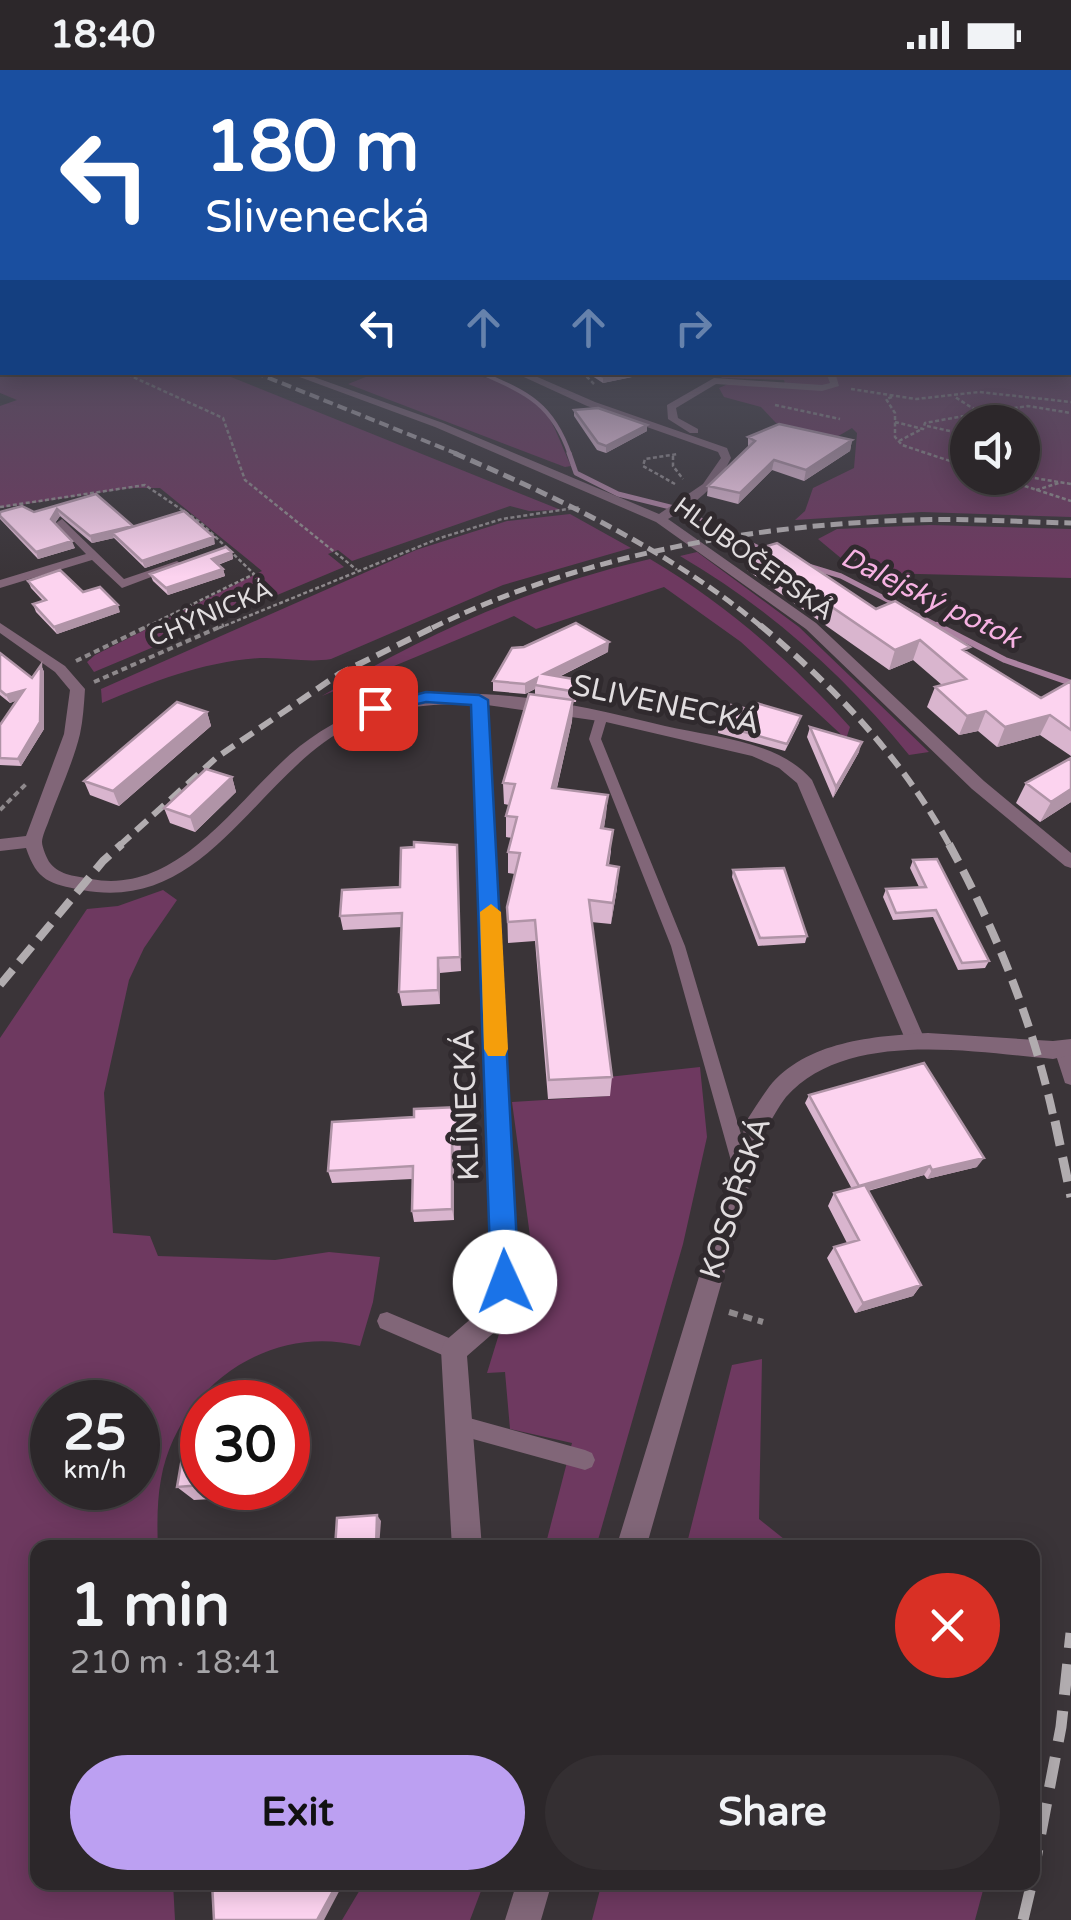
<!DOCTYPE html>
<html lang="en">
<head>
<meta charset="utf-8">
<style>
	body { margin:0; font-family:"Varela Round",sans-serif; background:#342f32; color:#f1f3f6; height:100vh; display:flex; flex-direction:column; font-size:38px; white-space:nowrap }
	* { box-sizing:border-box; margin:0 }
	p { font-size:32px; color:#a6a5a8 }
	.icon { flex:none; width:55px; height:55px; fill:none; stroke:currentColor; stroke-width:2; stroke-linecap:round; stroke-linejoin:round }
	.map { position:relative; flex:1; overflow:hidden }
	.sheet { position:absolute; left:30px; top:1470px; width:1010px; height:350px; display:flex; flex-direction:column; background:#2c272a; border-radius:20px; box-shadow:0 5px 25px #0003,0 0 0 2px #484447 }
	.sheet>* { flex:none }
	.banner { position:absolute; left:0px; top:0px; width:1072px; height:305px; box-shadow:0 5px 25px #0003,0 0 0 2px #484447; background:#1a4fa0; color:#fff; overflow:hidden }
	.controls { position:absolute; left:950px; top:335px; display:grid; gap:20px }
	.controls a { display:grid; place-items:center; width:90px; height:90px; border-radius:50%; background:#2c272a; box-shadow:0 5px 25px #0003,0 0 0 2px #484447; font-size:50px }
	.speed { position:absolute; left:30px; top:1310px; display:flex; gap:20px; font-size:50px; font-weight:700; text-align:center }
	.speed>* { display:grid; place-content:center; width:130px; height:130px; border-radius:50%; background:#2c272a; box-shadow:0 5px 25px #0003,0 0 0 2px #484447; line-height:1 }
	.speed small { font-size:25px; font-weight:400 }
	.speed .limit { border:15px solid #d22; background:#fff; color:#111 }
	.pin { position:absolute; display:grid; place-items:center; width:85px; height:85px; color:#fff; margin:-42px; border-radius:20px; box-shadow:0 5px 15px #0006 }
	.me { position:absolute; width:110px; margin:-55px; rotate:358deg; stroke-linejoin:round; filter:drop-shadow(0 0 8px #0008) }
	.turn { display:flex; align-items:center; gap:35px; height:210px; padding:0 40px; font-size:45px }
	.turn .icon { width:130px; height:130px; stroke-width:2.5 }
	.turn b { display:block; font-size:70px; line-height:85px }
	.lanes { display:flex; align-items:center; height:95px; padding:0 40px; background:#0003; justify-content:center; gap:50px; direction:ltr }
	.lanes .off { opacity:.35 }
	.round { display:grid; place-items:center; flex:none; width:105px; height:105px; border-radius:52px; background:#342f32 }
	.overview { display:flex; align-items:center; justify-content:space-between; height:170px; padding:0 40px }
	h1 { font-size:60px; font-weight:700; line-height:75px }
	.action { display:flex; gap:20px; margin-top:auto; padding:20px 40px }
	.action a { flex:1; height:115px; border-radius:60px; background:#bca0f2; color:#111; font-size:40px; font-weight:700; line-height:115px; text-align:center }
	.action a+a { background:#342f32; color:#f1f3f6 }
	.status { display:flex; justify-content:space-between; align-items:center; height:70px; padding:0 50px; background:#2c272a; direction:ltr }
	.status svg { height:28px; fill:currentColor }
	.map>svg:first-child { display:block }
	.green { fill:#6e3960; fill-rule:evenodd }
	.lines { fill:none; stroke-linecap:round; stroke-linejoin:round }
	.stream-far2 { stroke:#ac82a1; stroke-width:4 }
	.stream-far1 { stroke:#ac82a1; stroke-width:5 }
	.stream { stroke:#ac82a1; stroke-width:6 }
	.path-far2 { stroke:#8e898c; stroke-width:2.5; stroke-dasharray:4 2.5; stroke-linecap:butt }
	.path-far1 { stroke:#8e898c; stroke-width:4; stroke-dasharray:6 4; stroke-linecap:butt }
	.path { stroke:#8e898c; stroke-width:6; stroke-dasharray:9 6; stroke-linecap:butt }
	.service { fill:#816678; fill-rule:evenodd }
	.minor { fill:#816678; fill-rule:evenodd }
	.tertiary { fill:#816678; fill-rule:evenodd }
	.rail-far5 { stroke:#b1acaf; stroke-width:4; stroke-dasharray:10 5; stroke-linecap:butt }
	.rail-far4 { stroke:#b1acaf; stroke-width:5; stroke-dasharray:12 6; stroke-linecap:butt }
	.rail-far3 { stroke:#b1acaf; stroke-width:6; stroke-dasharray:15 8; stroke-linecap:butt }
	.rail-far2 { stroke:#b1acaf; stroke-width:8; stroke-dasharray:20 10; stroke-linecap:butt }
	.rail-far1 { stroke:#b1acaf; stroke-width:9; stroke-dasharray:25 12; stroke-linecap:butt }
	.rail { stroke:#b1acaf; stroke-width:11; stroke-dasharray:31 16; stroke-linecap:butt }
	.wall { fill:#d9b5ce }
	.shaded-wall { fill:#b094a7 }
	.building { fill:#fcd3ef; stroke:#b094a7; stroke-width:2.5 }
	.route { fill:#1a73e8; stroke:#114b97; stroke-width:2.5 }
	.slow { fill:#f59e0b }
	.labels { text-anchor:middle; stroke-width:10; stroke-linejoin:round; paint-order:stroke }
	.far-street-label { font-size:25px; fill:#e1dddf; stroke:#302a2e }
	.far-water-label { font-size:28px; font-style:italic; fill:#f6b1e2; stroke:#302a2e }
	.street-label { font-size:30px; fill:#e1dddf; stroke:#302a2e }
</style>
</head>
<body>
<div class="status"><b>18:40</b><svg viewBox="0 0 49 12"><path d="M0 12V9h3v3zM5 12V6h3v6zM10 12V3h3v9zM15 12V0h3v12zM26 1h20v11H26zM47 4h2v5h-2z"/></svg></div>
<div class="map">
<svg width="1071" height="1850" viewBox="0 0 1071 1850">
	<rect width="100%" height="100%" fill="#3a3438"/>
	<path class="green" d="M0,248L2,302L221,303L561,440L529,441L510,436L352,491L338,480L328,484L344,497L94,602L87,592L95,585L262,501L160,418H131L0,438V336L17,330L0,323Z
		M1071,264V447L922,442L795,450L805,441L813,418L854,398L857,363L852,358L835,368L822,366L776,353L761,337L724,327L719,318L728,314H785L784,310L721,308L727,302H1070ZM968,352H1022V408H968Z
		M378,302C423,302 511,296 543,338C555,355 562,377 571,396L565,397L348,314Z
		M570,444L631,478L503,515L331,589C307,593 284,587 260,588C202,592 155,611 102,633L101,619L416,480L507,451Z
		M930,455L1071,459V508L879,503L842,489L818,469L837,459Z
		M697,482L799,557L929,682L909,685C845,606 769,538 680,486Z
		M650,489C726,534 791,591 850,657L846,669L741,572L664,517L536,559L514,546L322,626C425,564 532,516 650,489Z
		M163,820L177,830L144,878L129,910L104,1023L113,1163L150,1166L158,1186L275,1190L329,1182L380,1187L373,1232L360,1276C270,1253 178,1316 161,1409C157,1430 157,1456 158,1477L38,1478V1812L173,1813L175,1850H0V968L87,839L118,836ZM52,1332H138V1418H52Z
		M700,997L707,1067L683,1174L596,1477H545L572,1373L510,1359L505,1302L487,1303L499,1264L536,1211L512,1032L609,1026L608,1007Z
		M762,1289L759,1449L794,1477H686L732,1295Z
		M602,1812H985V1813L975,1850H592Z
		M364,1813V1812L484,1813L470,1850H342Z"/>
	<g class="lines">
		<path class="stream-far2" d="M479,302C527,323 552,333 570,385"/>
		<path class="stream-far1" d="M569,383L576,403L618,424L678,439L767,482
			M805,495L841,506L942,558"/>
		<path class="stream" d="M937,555L1005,590L1071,613"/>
		<path class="path-far2" d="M122,302L223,348L245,410L357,500
			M582,302L594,314
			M851,319L916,329L979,322L1071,332
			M892,327L886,329L895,343V367L902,375L968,397
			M775,335L840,349
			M975,344L1028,336L1071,343
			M895,352L923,359L925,353L975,344L977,341L955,327
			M927,356L968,365
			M899,371L920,360
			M673,386V396L683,409
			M1022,406L1071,414
			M1000,408L1071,431
			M675,414L643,396L645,389L678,384
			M1036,420L1059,413
			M0,437L145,415L200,452L254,504L144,558
			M219,558L440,468L502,449L581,437"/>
		<path class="path-far1" d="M76,591L150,555
			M94,612L224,555
			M0,740L28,712"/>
		<path class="path" d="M729,1242L763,1252"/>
		<path class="service" d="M601,646L607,649L601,669L685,876L751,1098L748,1103L742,1106L736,1103L733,1098L671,876L589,669L595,649Z
			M1062,973L1068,974L1071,983V1015L1065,1013L1054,979L1056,974Z
			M387,1242L461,1273L464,1280L461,1287L454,1290L380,1258L377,1251L380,1244Z
			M462,1346L585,1380L592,1383L595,1390L592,1397L585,1400L462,1366L455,1363L452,1356L455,1349Z"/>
		<path class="minor" d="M1070,257H1071V263H1070Z
			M286,302H300L443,353L659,444L703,414L721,388L718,382L587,336L513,302H526L595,332L727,378L731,388C718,416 695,434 668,449L816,553L984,711L1071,783V798L1065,796L972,719L806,559L656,452L435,357Z
			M826,302H835L839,316L822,321L716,314L676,338L678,348L698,359V363H690L668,349L667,335L714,308L822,315L830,313Z
			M62,449L124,509L177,491L183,495L122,518L92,490L0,518V510L86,484L56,453Z
			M0,553L65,596L85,619C84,634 83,650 80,664C73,693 59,722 49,750C47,756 42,766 42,772C42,777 47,789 50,793C60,806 77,806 91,809C181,826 239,725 300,676C326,656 355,640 387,632C476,610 578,635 665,656C713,667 779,671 812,710L925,970L922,976H908L797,713L779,698L752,686L606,652L487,635L517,1212L498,1259L467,1286L482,1478H452L441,1280L445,1271L480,1241L493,1212L472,634C431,634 389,636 352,655C255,704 208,844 82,820C50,814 37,811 26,778L0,781V769L26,766L64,664L70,620L55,602L0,563Z"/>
		<path class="tertiary" d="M928,963L1053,971L1071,969V985L1053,989C972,982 847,959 786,1027C778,1037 772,1050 765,1060L646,1478H616L747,1050C754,1039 761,1028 769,1017C806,971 874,966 928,963Z
			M517,1812H552L541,1850H505Z"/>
		<path class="rail-far5" d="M254,302L460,385"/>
		<path class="rail-far4" d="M454,383C563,430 672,482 763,558
			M432,558C578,486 750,455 911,450C964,448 1018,452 1071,453"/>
		<path class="rail-far3" d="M760,555C836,618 903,689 950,776
			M119,776L216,688L339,604L438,555"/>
		<path class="rail-far2" d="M949,774C997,862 1034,955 1055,1054
			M0,915L103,791L122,774"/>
		<path class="rail-far1" d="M1055,1051L1071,1127"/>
		<path class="rail" d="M1032,1810L1061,1657L1071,1563
			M1023,1850L1032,1812"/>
	</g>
	<path class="wall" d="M586,302H656L603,313Z
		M574,340L647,361L606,383L597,380L574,346Z
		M748,367L852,370L850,381L804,411L772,400L738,434L707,426L708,416L748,378Z
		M96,424L133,456L215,474L145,498L114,468L92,473L60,446L55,453L75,478L38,489L0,449V442H34Z
		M750,481L876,539L968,583L1041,628L1071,611V686L1040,665L997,677L978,661L959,665L927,637L935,617L942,615L913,590L889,600L747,500Z
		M232,482L233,489L218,495L223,499L225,506L168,525L153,511L150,504Z
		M28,511L83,522L120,542L57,564L36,542L33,534L43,531L31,518Z
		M608,582L559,607L579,610L576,632H573L572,651L557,718L608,725L604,758L611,781L609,795L617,818L611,854L591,852L612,1007L610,1026L548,1029L535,871L508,873L507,837L515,804L508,803V782L512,768L506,767V746L509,735L504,734L503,713L535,624V619L525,624L493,621V611Z
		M0,583L32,608L41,595L44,602V659L21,696L0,695V655L17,630L10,633L0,625Z
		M207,642L211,656L119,736L90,725L84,711Z
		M799,653L785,681L718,663L719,655Z
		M810,657L859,682L833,728L807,667Z
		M232,707L236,722L195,762L170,753L164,738Z
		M1026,713L1071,732L1040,752L1016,733Z
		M457,775L461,901L440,903V934L402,936L399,922L402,857L343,860L340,846L400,817Z
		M913,790L989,891L985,898L958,900L933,847L893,850L883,827L886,819L919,817L910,798Z
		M733,800L807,866L805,873L758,876L732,807Z
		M809,1025L977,1097L927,1109L924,1105L868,1121L921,1215L913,1226L855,1243L827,1188L834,1177L847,1173L828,1136L834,1123L852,1119L805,1033Z
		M459,1037L461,1082H454V1150L414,1152L412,1141V1109L332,1113L328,1101L414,1047Z
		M202,1364V1418H285L284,1425L194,1430L177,1417Z"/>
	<path class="shaded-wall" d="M626,302H656L603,313V307Z
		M647,355V361L606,383V376Z
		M852,370L850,381L804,411L806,400Z
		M774,390L772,400L738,434L740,423Z
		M57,439L60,446L53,456L51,449Z
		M133,456L112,463L114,468L92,473L90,466Z
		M214,467L215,474L145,498L142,491Z
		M72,471L75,478L38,489L36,482Z
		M232,482L233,489L214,496L212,489Z
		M223,499L225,506L168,525L166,518Z
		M118,535L120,542L57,564L54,557Z
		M920,570L913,590L889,600L895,580Z
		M609,572L608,582L544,614V604Z
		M41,595L44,602V659L21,696L18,689Z
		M537,608L535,619L525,624V614Z
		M24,620L27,627L10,633L6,625Z
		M573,630L572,651L552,739V718Z
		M986,641L978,661L959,665L967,646Z
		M207,642L211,656L119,736L113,721Z
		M1050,645L1040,665L997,677L1005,657Z
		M862,672L859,682L833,728L836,717Z
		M232,707L236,722L195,762L190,747Z
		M1071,719V732L1040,752L1051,732Z
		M608,725L606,746L600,779L601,758Z
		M619,797L617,818L611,854L613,833Z
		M438,888L440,903V934L438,920Z
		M452,1070L454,1082V1150L452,1139Z
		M984,1088L977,1097L927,1109L932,1100Z
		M930,1096L924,1105L855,1124L859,1116Z
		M921,1215L913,1226L855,1243L863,1233Z
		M377,1445L381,1451L379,1478H376Z
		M338,1812H344L324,1850H317Z"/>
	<path class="building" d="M596,302H626L603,307Z
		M598,338L647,355L606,376L598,373L574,340Z
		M779,354L852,370L806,400L774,390L740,423L708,416L755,371L748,367Z
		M96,424L133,456L90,466L57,439L51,449L72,471L36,482L0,446V442L22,436L34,442Z
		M184,441L214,467L142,491L112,463Z
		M777,473L876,539L895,531L970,577L963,580L1041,628L1071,611V660L1050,645L1005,657L986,641L967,646L935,617L966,609L920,570L895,580L750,481Z
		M226,477L232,482L212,489L223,499L166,518L150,504Z
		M60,500L83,522L100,517L118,535L54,557L33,534L46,530L28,511Z
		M576,553L609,572L544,604L579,610L577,622L535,615L537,608L525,614L493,611L512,578L524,577Z
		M0,583L32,608L41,595L40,652L18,689L0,688V655L24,620L6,625L0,620Z
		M529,624L573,630L552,718L608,725L601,758L613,760L607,795L619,797L613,833L589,830L612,1007L549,1010L535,850L508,852L507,837L520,783L508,782L517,747L506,746L515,714L503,713Z
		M177,632L207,642L113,721L84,711Z
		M756,633L801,646L787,674L719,655L731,635L752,640Z
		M810,657L862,672L836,717Z
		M1071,688V719L1051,732L1026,713Z
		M206,699L232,707L190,747L164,738Z
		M414,772L457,775L460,887L438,888V920L399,922L402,843L340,846L342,820L400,817L401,778L414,777Z
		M937,789L989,891L962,893L936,840L896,843L886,819L926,817L913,790Z
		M784,798L807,866L760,868L733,800Z
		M924,993L984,1088L932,1100L930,1096L859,1116L809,1025Z
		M459,1037L460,1069L452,1070V1139L412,1141L413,1096L328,1101L332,1052L414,1047V1039Z
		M865,1115L921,1215L863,1233L834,1177L859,1170L834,1123Z
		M202,1364V1415L177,1417L186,1365Z
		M377,1445L376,1478H335L337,1448Z
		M212,1812H338L317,1850H214Z"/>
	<linearGradient id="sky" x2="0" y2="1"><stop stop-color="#201d1f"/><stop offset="0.49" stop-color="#4f505e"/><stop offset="1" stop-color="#4f505e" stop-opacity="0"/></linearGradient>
	<rect width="1071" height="507" fill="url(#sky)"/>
	<path class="route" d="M426,622L479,625L488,630L519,1212L515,1221L505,1225L495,1221L491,1212L471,635L426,632L375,644L366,638Z"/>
	<path class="slow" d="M491,834L501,842L508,979L505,986H488L484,979L480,842Z"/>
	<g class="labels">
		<g class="far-street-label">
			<text transform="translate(754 488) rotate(36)" y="9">HLUBOČEPSKÁ</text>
			<text transform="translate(210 543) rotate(-23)" y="9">CHÝNICKÁ</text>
		</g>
		<g class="far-water-label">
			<text transform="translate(931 527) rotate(26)" y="10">Dalejský potok</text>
		</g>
		<g class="street-label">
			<text transform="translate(666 634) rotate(12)" y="10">SLIVENECKÁ</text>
			<text transform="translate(466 1035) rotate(-92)" y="10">KLÍNECKÁ</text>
			<text transform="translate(735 1128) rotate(-72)" y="10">KOSOŘSKÁ</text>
		</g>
	</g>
</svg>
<div class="controls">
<a><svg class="icon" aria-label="sound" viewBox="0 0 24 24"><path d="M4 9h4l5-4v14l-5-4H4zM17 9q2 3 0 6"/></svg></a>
</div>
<div class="speed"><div>25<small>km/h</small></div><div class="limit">30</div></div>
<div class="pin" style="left:375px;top:638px;background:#d93025"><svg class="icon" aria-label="arrive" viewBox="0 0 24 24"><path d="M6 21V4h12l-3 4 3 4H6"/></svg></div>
<svg class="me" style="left:505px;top:1212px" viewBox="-20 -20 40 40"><circle r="19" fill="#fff"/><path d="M0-13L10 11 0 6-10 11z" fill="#1a73e8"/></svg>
<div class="banner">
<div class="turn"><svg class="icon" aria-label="left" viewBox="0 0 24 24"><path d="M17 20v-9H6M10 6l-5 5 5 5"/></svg><div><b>180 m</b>Slivenecká</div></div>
<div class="lanes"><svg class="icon" aria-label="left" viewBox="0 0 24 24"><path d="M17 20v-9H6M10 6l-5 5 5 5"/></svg><svg class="icon off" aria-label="ahead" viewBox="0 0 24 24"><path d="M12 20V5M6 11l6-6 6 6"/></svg><svg class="icon off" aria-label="ahead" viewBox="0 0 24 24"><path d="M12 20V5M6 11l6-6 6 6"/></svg><svg class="icon off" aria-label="right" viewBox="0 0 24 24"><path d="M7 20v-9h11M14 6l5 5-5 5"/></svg></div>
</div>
<section class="sheet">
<div class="overview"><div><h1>1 min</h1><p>210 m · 18:41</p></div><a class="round" style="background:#d93025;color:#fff"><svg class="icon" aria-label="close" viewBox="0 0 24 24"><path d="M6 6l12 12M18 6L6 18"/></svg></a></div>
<div class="action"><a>Exit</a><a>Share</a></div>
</section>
</div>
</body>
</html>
